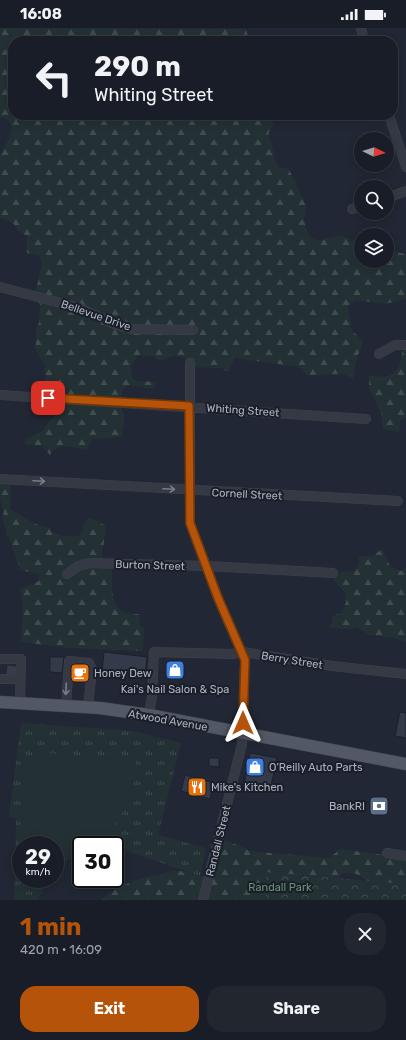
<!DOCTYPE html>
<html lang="en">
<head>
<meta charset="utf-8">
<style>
	body { margin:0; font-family:Rubik,sans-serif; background:#22262f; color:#f1f3f6; height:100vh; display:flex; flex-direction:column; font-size:15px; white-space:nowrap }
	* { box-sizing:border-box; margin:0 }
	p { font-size:13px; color:#9fa2a7 }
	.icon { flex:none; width:22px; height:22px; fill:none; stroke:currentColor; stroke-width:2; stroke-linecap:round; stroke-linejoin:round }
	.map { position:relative; height:872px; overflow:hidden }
	.side { display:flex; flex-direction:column; background:#191d27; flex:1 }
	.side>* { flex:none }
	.banner { position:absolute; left:8px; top:8px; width:390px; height:84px; border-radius:16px; box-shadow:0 2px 10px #0003,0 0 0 1px #373b44; background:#191d27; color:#f1f3f6; overflow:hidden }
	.needle { width:26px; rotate:95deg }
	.buttons { position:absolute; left:354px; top:104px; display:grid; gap:8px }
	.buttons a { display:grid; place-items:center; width:40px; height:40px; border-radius:50%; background:#191d27; box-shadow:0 2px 10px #0003,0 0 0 1px #373b44; font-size:20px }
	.speed { position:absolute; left:12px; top:808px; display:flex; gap:8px; font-size:20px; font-weight:700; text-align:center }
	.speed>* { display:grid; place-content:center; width:52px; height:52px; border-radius:50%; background:#191d27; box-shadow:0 2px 10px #0003,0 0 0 1px #373b44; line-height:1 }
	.speed small { font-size:10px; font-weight:400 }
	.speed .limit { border:2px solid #111; border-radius:6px; background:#fff; color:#111 }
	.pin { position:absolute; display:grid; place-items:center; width:34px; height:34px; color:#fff; margin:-17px; border-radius:8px; box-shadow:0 2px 6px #0006 }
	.me { position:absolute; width:44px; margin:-22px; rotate:0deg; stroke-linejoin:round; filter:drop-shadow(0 0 3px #0008) }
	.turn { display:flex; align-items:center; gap:14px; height:84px; padding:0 20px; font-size:18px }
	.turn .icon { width:52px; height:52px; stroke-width:2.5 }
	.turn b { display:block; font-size:28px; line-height:34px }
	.round { display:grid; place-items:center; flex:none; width:42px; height:42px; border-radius:16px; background:#22262f }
	.summary { display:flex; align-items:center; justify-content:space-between; height:68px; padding:0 20px }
	h1 { font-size:24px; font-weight:700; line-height:30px; color:#b45309 }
	.action { display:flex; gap:8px; margin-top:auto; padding:8px 20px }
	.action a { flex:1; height:46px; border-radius:16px; background:#b45309; color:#fff; font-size:16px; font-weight:700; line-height:46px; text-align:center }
	.action a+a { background:#22262f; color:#f1f3f6 }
	.status { display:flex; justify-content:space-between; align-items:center; height:28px; padding:0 20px; background:#191d27; direction:ltr }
	.status svg { height:11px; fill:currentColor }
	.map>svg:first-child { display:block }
	.grass { fill:url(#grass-tufts) }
	.forest { fill:url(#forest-firs) }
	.park { fill:url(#park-crowns) }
	.pitch { fill:#233135 }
	.building { fill:#333a4a; stroke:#1c202b }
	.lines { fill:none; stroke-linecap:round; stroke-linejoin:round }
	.minor-tunnel { stroke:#363c49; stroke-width:9; stroke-dasharray:9 4.5; stroke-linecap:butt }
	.minor-casing { stroke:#3e424e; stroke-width:10 }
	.major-casing { stroke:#3e424e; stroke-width:13 }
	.minor { stroke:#343944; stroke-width:9 }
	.major { stroke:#525865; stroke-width:12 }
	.oneway { stroke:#777c89 }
	.route-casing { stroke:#753606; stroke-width:10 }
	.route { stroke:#b45309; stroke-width:7 }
	.labels { text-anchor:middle; stroke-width:4; stroke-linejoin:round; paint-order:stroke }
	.street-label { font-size:11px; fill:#aeb3c1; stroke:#1a1e29 }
	.poi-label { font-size:11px; fill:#aeb3c1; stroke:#1a1e29; text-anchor:start }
	.park-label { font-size:11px; fill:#698f76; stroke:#1a1e29 }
</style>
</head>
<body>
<div class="status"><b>16:08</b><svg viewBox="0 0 49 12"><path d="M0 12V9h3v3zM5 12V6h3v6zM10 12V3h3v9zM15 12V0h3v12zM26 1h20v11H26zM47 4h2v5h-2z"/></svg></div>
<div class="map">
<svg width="406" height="872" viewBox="0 0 406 872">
	<defs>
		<pattern id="grass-tufts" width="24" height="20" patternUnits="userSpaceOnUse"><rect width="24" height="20" fill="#233135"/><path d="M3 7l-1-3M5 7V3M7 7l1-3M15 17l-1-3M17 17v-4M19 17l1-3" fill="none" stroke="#404c50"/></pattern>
		<pattern id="forest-firs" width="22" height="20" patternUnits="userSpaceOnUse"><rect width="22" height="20" fill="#233135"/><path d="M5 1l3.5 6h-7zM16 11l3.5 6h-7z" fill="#404c50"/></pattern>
		<pattern id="park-crowns" width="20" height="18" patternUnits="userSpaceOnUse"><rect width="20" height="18" fill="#233135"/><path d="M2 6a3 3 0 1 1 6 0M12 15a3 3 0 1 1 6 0" fill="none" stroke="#404c50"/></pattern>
	</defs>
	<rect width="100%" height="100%" fill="#212734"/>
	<path class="grass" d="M21,695L133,703L181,715L158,807L206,820L200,848L115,819V817H81V827L55,837V817H21V851H48L38,872H14L16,790L9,789Z"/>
	<path class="forest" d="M0,0L246,1L249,13H13V87H270V92L274,97L270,101L268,108C274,118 272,128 278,139L289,141L306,178L304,192L309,208L318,213L339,207L361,215V233H387V222L406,226V271L385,276L356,272L348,278L352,302L363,314L355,336L354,351L344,346L307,347L299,339L235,330L228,344L221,340L192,339L184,329L173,328L160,333L153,328L138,327L131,338L132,350L138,353L156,354L154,361L129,357L123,361L120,374L124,388L122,409L92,411L87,422C74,420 57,413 50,427L42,418L23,416L28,410L42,403L66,373V367L61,361L44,362L45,338L34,319L36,316V300L39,295L40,276L32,266L36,262L42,235L40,228L27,225V208L18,203C15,194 9,193 0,190V127L10,109L12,99L8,92L0,89Z
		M403,317H406V389L400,393L399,404L383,401L381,384L369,360V347C396,354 401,340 403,317Z
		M0,451L11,452L10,481C23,488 35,498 50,500C54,510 71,509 80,507L87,491L91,490L106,498L102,528L112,540C112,562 109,589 139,586L140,597L144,599L143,623L69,620L21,614L23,581L20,561L36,555L39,552V546L34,544L21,543L2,491L4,483L0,472Z
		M382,521L390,538L401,543L406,540V614L390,609L369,607L357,599L352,601L328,600L332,594V588L342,585L346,574V566L333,551L341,544L354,543L359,537V528H373Z
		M220,811L243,819L249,823L329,830L340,821L406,830V872H383C371,858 362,840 341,846L338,852L335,872H101C117,858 139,849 160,847C164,846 168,843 172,843C184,842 197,847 208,851Z"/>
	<path class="park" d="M266,844L406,856V872H266Z"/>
	<path class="pitch" d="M38,724L136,734L132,766L120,790L97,815L93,817H81V824L55,833V817H21L20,835L25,732Z"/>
	<path class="building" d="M104,624L147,629L145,648L102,644Z
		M50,629H64L62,645L50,644Z
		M75,640L85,641V650L74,649Z
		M400,684L406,685V710L395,708Z
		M250,725L277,730L270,763L244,758Z
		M209,730H219V739L209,738Z
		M185,747L214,755L210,771L181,763Z"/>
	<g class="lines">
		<path class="minor-tunnel" d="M11,647L12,637"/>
		<defs>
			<path id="minor" d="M361,0L364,13
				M389,87L406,139
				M387,170L406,163
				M352,181L361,179
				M0,259L80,280L116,297L132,301L193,302
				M379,326L395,317H406
				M190,335V495L218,570L245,632L242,716L203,872
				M0,367L366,391
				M0,451L398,473
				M67,546L78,538L89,535L208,538L333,545
				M0,631H21L20,675
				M0,651H20
				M66,678L69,633L89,635L92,641L88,679
				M149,687L152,668L154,624L232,626L243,624L332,638L406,646
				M387,825L406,828"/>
			<path id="major" d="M0,674L100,680L149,687L406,736"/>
		</defs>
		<use href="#minor" class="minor-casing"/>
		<use href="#major" class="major-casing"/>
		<use href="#minor" class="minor"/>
		<use href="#major" class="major"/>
	</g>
	<defs><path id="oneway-shaft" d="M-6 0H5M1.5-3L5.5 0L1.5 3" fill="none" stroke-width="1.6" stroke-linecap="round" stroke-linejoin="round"/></defs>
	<g class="oneway">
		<use href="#oneway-shaft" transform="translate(39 453) rotate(3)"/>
		<use href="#oneway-shaft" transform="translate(169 461) rotate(3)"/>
		<use href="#oneway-shaft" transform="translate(66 661) rotate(93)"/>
	</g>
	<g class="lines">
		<defs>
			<path id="route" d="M48,370L189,378L190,495L218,570L245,632L243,695"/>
		</defs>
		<use href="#route" class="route-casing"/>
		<use href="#route" class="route"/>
	</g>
	<defs>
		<symbol id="shop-square" viewBox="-11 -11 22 22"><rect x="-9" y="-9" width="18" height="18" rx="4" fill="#3f7fe0" stroke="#1a1e29"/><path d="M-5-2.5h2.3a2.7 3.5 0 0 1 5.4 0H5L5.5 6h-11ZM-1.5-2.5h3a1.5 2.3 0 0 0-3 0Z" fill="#fff"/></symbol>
		<symbol id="cafe-square" viewBox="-11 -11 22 22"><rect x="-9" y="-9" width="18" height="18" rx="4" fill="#e8710a" stroke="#1a1e29"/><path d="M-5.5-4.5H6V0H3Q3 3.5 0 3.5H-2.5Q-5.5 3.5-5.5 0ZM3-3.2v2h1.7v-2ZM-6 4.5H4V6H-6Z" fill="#fff"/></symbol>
		<symbol id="restaurant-square" viewBox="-11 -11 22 22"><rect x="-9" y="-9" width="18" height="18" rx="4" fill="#e8710a" stroke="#1a1e29"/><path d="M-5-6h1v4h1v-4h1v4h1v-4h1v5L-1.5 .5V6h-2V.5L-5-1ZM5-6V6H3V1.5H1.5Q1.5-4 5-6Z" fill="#fff"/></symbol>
		<symbol id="bank-square" viewBox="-11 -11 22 22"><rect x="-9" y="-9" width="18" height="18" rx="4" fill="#5c6f8a" stroke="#1a1e29"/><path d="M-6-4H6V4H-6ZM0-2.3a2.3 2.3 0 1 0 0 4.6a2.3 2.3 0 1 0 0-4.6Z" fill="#fff"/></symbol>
	</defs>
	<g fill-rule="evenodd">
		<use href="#shop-square" x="164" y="631" width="22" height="22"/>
		<use href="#cafe-square" x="69" y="634" width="22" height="22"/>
		<use href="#shop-square" x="244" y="728" width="22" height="22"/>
		<use href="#restaurant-square" x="186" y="748" width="22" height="22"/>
		<use href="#bank-square" x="368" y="767" width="22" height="22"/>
	</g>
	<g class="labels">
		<g class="street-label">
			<text transform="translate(96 287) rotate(19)" y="4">Bellevue Drive</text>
			<text transform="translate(243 382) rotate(4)" y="4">Whiting Street</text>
			<text transform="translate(247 466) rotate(3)" y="4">Cornell Street</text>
			<text transform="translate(150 537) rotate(2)" y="4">Burton Street</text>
			<text transform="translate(292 632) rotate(9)" y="4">Berry Street</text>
			<text transform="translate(168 692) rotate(10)" y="4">Atwood Avenue</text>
			<text transform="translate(218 813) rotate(-76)" y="4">Randall Street</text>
		</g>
		<g class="poi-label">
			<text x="94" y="649">Honey Dew</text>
			<text x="175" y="665" text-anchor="middle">Kai's Nail Salon &amp; Spa</text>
			<text x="269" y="743">O'Reilly Auto Parts</text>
			<text x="211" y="763">Mike's Kitchen</text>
			<text x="365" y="782" text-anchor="end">BankRI</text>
		</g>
		<g class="park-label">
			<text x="280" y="863">Randall Park</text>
		</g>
	</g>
</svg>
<div class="buttons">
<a><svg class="needle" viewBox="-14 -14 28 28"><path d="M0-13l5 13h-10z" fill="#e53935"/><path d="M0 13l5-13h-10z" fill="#9fa2a7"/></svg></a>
<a><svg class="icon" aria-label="search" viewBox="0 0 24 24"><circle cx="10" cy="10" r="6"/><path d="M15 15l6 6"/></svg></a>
<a><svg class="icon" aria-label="layers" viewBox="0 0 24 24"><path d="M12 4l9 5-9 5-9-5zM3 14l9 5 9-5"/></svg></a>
</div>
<div class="speed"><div>29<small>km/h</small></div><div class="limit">30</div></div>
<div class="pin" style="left:48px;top:370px;background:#d93025"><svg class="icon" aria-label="arrive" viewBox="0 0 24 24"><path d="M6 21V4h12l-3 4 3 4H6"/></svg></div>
<svg class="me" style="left:243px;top:695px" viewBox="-20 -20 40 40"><path d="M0-17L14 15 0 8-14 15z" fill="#b45309" stroke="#fff" stroke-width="4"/></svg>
<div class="banner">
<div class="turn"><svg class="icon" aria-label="left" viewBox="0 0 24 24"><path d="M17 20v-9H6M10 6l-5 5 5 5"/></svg><div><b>290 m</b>Whiting Street</div></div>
</div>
</div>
<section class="side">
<div class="summary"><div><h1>1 min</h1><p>420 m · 16:09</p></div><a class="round"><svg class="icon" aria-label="close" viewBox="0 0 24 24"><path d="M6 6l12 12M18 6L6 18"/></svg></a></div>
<div class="action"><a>Exit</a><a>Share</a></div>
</section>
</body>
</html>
